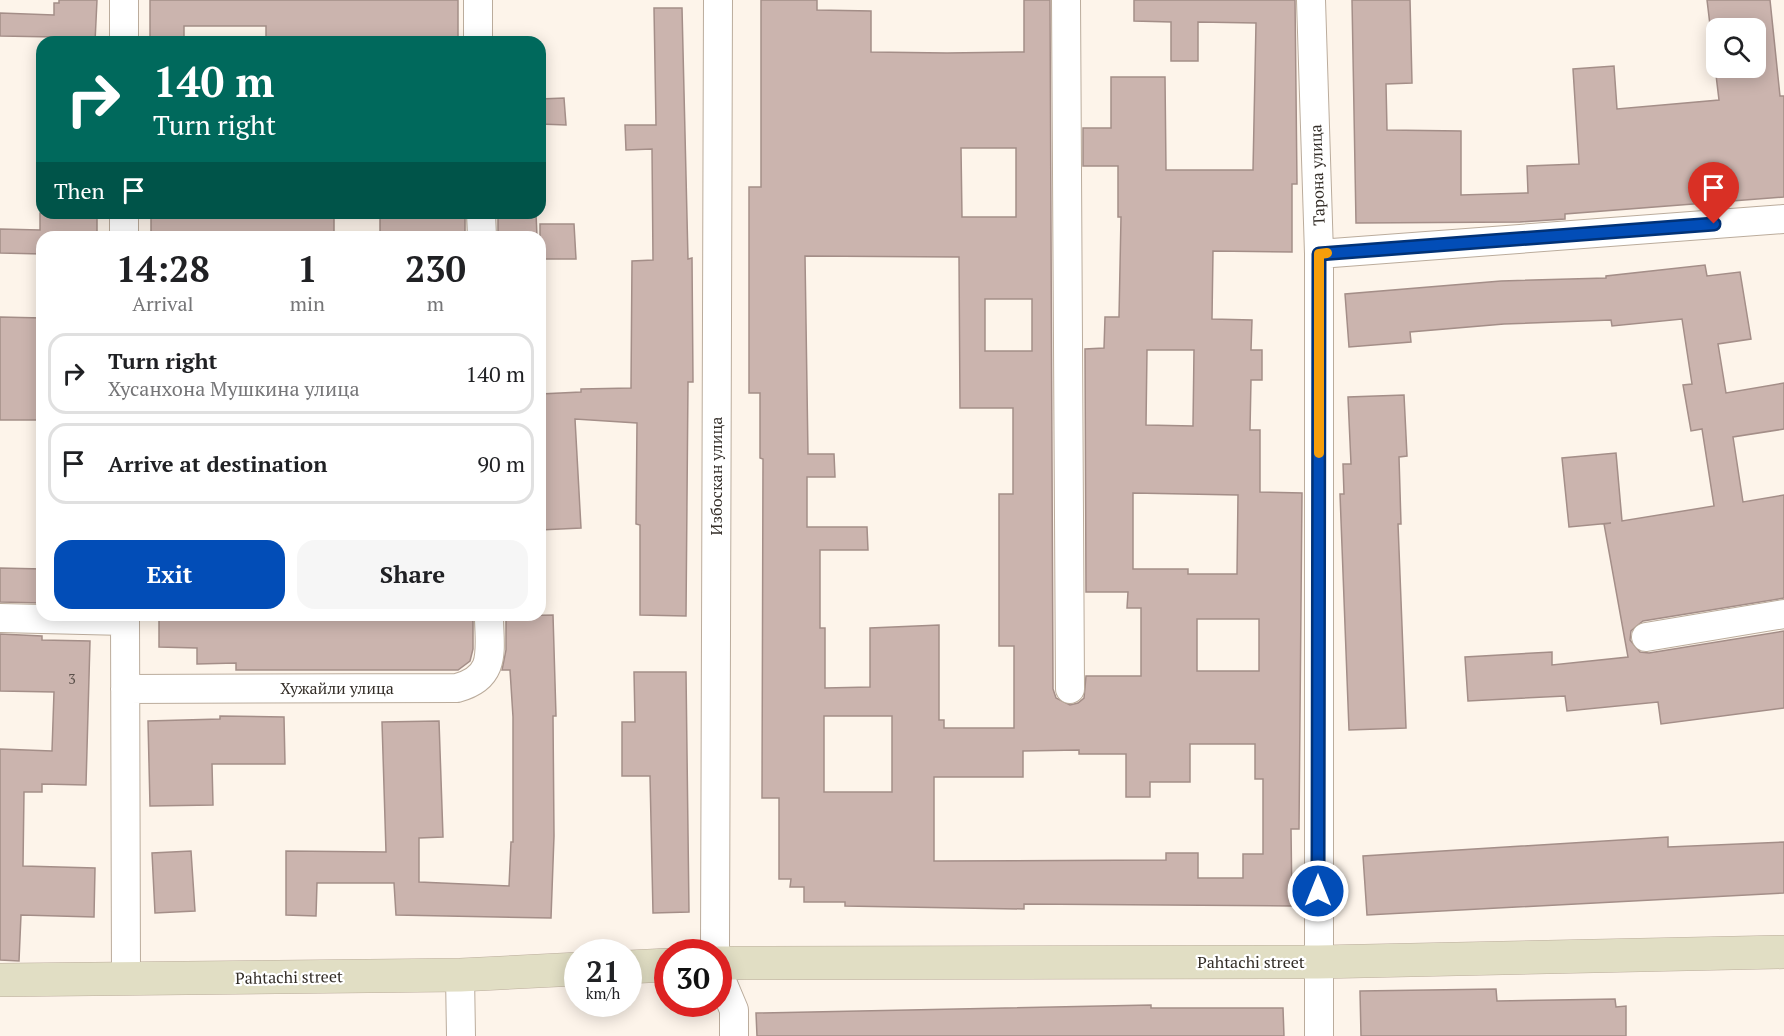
<!DOCTYPE html>
<html lang="en">
<head>
<meta charset="utf-8">
<style>
	body { margin:0; font-family:"PT Serif",serif; background:#f6f6f6; color:#202124; height:100vh; display:flex; flex-direction:column; font-size:22px; white-space:nowrap }
	* { box-sizing:border-box; margin:0 }
	p { font-size:20px; color:#757577 }
	.icon { flex:none; width:33px; height:33px; fill:none; stroke:currentColor; stroke-width:2; stroke-linecap:round; stroke-linejoin:round }
	.map { position:relative; flex:1; overflow:hidden }
	.drawer { position:absolute; left:36px; top:231px; width:510px; height:390px; display:flex; flex-direction:column; background:#fff; border-radius:18px; box-shadow:0 3px 15px #0003 }
	.drawer>* { flex:none }
	.guide { position:absolute; left:36px; top:36px; width:510px; height:183px; border-radius:18px; box-shadow:0 3px 15px #0003; background:#00695c; color:#fff; overflow:hidden }
	.tools { position:absolute; left:1706px; top:18px; display:grid; gap:12px }
	.tools a { display:grid; place-items:center; width:60px; height:60px; border-radius:12px; background:#fff; box-shadow:0 3px 15px #0003; font-size:30px }
	.speed { position:absolute; left:564px; top:939px; display:flex; gap:12px; font-size:30px; font-weight:700; text-align:center }
	.speed>* { display:grid; place-content:center; width:78px; height:78px; border-radius:50%; background:#fff; box-shadow:0 3px 15px #0003; line-height:1 }
	.speed small { font-size:15px; font-weight:400 }
	.speed .limit { border:9px solid #d22; background:#fff; color:#111 }
	.pin { position:absolute; display:grid; place-items:center; width:51px; height:51px; color:#fff; margin:-62px -26px; border-radius:50% 50% 50% 0; rotate:-45deg; box-shadow:0 0 6px #0007 }
	.pin .icon { rotate:45deg }
	.me { position:absolute; width:66px; margin:-33px; rotate:0deg; stroke-linejoin:round; filter:drop-shadow(0 0 4px #0008) }
	.turn { display:flex; align-items:center; gap:21px; height:126px; padding:0 18px; font-size:27px }
	.turn .icon { width:78px; height:78px; stroke-width:2.5 }
	.turn b { display:block; font-size:42px; line-height:51px }
	.then { display:flex; align-items:center; height:57px; padding:0 18px; background:#0003; gap:12px; font-size:22px }
	.eta { display:flex; justify-content:space-evenly; align-items:center; height:102px; text-align:center }
	.eta b { font-size:36px; font-weight:700; line-height:42px }
	.button { display:flex; gap:12px; margin-top:auto; padding:12px 18px }
	.button a { flex:1; height:69px; border-radius:18px; background:#024db7; color:#fff; font-size:24px; font-weight:700; line-height:69px; text-align:center }
	.button a+a { background:#f6f6f6; color:#202124 }
	ul { padding:0; list-style:none }
	li { display:flex; align-items:center; gap:18px; height:81px; margin:0 12px 9px; padding:0 6px; border:3px solid #e0e0e0; border-radius:18px }
	li div { flex:1 }
	li b { display:block; font-size:22px }
	li em { font-style:normal }
	.map>svg:first-child { display:block }
	.building { fill:#cbb4ae; stroke:#a48e88; stroke-width:1.5; fill-rule:evenodd }
	.lines { fill:none; stroke-linecap:round; stroke-linejoin:round }
	.street-casing { stroke:#bbac9c; stroke-width:30 }
	.secondary-casing { stroke:#bbac9c; stroke-width:34 }
	.street { stroke:#fff; stroke-width:28 }
	.secondary { stroke:#e1dec4; stroke-width:33 }
	.route-casing { stroke:#013277; stroke-width:15 }
	.route { stroke:#024db7; stroke-width:10 }
	.slow { stroke:#f59e0b; stroke-width:10 }
	.labels { text-anchor:middle; stroke-width:4.5; stroke-linejoin:round; paint-order:stroke }
	.number-label { font-size:14px; fill:#594f49 }
	.street-label { font-size:16px; fill:#332d27; stroke:#fff }
</style>
</head>
<body>
<div class="map">
<svg width="1784" height="1036" viewBox="0 0 1784 1036">
	<rect width="100%" height="100%" fill="#fdf4ea"/>
	<path class="building" d="M59,0H97L95,42H56V37L0,36V13L54,15V3H59Z
		M150,0H458V42L266,40V26H184V42H150Z
		M761,0H817V10L871,11V52L947,53L1024,52V0H1050L1053,689L1056,698L1070,705L1078,703L1084,698L1086,676H1141V608H1127L1128,592H1086L1085,349L1104,348L1105,317H1119L1121,217H1118V166H1083V128H1111V77H1165L1166,170H1253L1256,23L1198,22V61H1171V22L1134,21V0H1295L1297,184H1292V252L1213,251L1212,319L1252,320L1251,350H1262V380H1251L1250,430H1260V492L1302,493L1299,829H1291L1292,906L1024,904V909L845,906V902H804V887H790L791,879H779V798H762L763,459L760,458V393H749V187H761ZM961,148H1016V217H962ZM805,256L959,257L960,408H1013V494H999V646H1014V728H944V720H939V625L870,628V687L825,688V628H820V550H868L867,527H807V477H835L834,454H808ZM985,299H1032V351H985ZM1147,350H1194L1193,426L1146,425ZM1133,493L1238,495L1237,574H1188V569H1133ZM1197,619H1259V671H1197ZM824,716H892V792H824ZM1190,744H1255V779H1263V854H1243V878H1198V853H1166V860L934,861V777H1023V751L1079,750V754H1126V797H1150V782H1190Z
		M1352,0H1410L1412,83L1386,84L1387,130L1461,131V195L1528,193L1527,166L1579,164L1573,69L1614,66L1617,109L1719,100L1707,0H1770L1780,96H1784V197L1565,214V219L1520,222L1356,223ZM1716,28H1755V68H1716Z
		M654,8H682L688,259L692,258L693,382H688L686,616L640,615V525L636,524L637,423L575,419L581,528L540,530V394L581,392V389L631,388L632,261L653,260L652,149L626,150L625,125H656Z
		M564,98L566,125L540,124V99Z
		M40,213H97V237H42V254L0,253V229L40,230Z
		M151,213H334V237H151Z
		M380,213H465V237H380Z
		M498,213H536L537,237H498Z
		M540,224H574L576,259H540Z
		M1705,265L1707,276L1740,272L1751,339L1718,344L1726,393L1784,383V429L1733,437L1743,502L1784,495V598L1643,621L1631,631L1630,640L1640,652L1649,653L1784,631V708L1661,724L1658,702L1567,711L1565,696L1468,701L1465,657L1552,652V665L1628,657L1604,524L1611,523L1569,527L1562,458L1616,453L1622,521L1714,506L1702,429L1691,431L1683,385L1692,384L1682,319L1612,326L1611,320L1504,324L1410,332L1411,342L1349,347L1345,294L1501,281L1606,278V276Z
		M0,317L42,318V420H0Z
		M1404,395L1407,456L1399,457L1401,524H1398L1406,728L1349,730L1340,494H1344L1343,464H1351L1348,397Z
		M0,568L42,569V603L0,602Z
		M159,615H470L473,617V649L470,661L458,670H236V663L197,664V648L159,647Z
		M553,615L556,716H553L554,836L551,918L396,915L394,883H317L316,916L286,915V851L386,852L382,722L439,721L443,837L419,838V882L509,886L511,842H513V717L510,670H502L506,650V616Z
		M0,634L42,636V640L90,641L86,785L42,784V792H24L23,866L95,868L94,917L21,915L19,961L0,960V749L52,751L54,692L0,691Z
		M634,672H686L689,912L653,913L650,776H622V722H635Z
		M220,716L284,717L285,764H212L213,805L150,806L148,721L220,719Z
		M1668,837V847L1784,842V893L1367,915L1363,856Z
		M191,851L195,911L155,913L152,853Z
		M1496,989L1497,1001L1615,999L1616,1007L1626,1006V1036H1361L1360,991Z
		M1151,1005V1008H1283L1284,1036H757L756,1013Z"/>
	<g class="lines">
		<defs>
			<path id="street" d="M124,0V42
				M478,0V42
				M1066,0L1070,689
				M1311,0L1319,254V1036
				M124,213V237
				M481,213L482,237
				M1319,254L1784,219
				M125,615L126,979
				M0,618L125,621
				M1646,637L1784,614
				M125,689L457,688C498,677 489,649 489,615
				M715,952L718,0
				M718,972L734,1010V1036
				M460,975L461,1036"/>
			<path id="secondary" d="M718,963L1318,962L1784,952
				M628,967L668,965
				M0,980L460,975L578,969"/>
		</defs>
		<use href="#street" class="street-casing"/>
		<use href="#secondary" class="secondary-casing"/>
		<use href="#street" class="street"/>
		<use href="#secondary" class="secondary"/>
	</g>
	<g class="lines">
		<defs>
			<path id="route" d="M1318,891L1319,254L1714,224"/>
		</defs>
		<use href="#route" class="route-casing"/>
		<use href="#route" class="route"/>
		<path class="slow" d="M1319,453V254L1327,253"/>
	</g>
	<g class="labels">
		<g class="number-label">
			<text x="72" y="684">3</text>
		</g>
		<g class="street-label">
			<text transform="translate(1317 175) rotate(-92)" y="6">Тарона улица</text>
			<text transform="translate(716 476) rotate(-90)" y="6">Избоскан улица</text>
			<text x="337" y="694">Хужайли улица</text>
			<text x="1251" y="968">Pahtachi street</text>
			<text transform="translate(289 977) rotate(-1)" y="6">Pahtachi street</text>
		</g>
	</g>
</svg>
<div class="tools">
<a><svg class="icon" aria-label="search" viewBox="0 0 24 24"><circle cx="10" cy="10" r="6"/><path d="M15 15l6 6"/></svg></a>
</div>
<div class="speed"><div>21<small>km/h</small></div><div class="limit">30</div></div>
<div class="pin" style="left:1714px;top:224px;background:#d93025"><svg class="icon" aria-label="arrive" viewBox="0 0 24 24"><path d="M6 21V4h12l-3 4 3 4H6"/></svg></div>
<svg class="me" style="left:1318px;top:891px" viewBox="-20 -20 40 40"><circle r="17" fill="#024db7" stroke="#fff" stroke-width="3"/><path d="M0-11L8 9 0 5-8 9z" fill="#fff"/></svg>
<div class="guide">
<div class="turn"><svg class="icon" aria-label="right" viewBox="0 0 24 24"><path d="M7 20v-9h11M14 6l5 5-5 5"/></svg><div><b>140 m</b>Turn right</div></div>
<div class="then">Then<svg class="icon" aria-label="arrive" viewBox="0 0 24 24"><path d="M6 21V4h12l-3 4 3 4H6"/></svg></div>
</div>
<section class="drawer">
<div class="eta">
<div><b>14:28</b><p>Arrival</p></div>
<div><b>1</b><p>min</p></div>
<div><b>230</b><p>m</p></div>
</div>
<ul>
<li><svg class="icon" aria-label="right" viewBox="0 0 24 24"><path d="M7 20v-9h11M14 6l5 5-5 5"/></svg><div><b>Turn right</b><p>Хусанхона Мушкина улица</p></div><em>140 m</em></li>
<li><svg class="icon" aria-label="arrive" viewBox="0 0 24 24"><path d="M6 21V4h12l-3 4 3 4H6"/></svg><div><b>Arrive at destination</b></div><em>90 m</em></li>
</ul>
<div class="button"><a>Exit</a><a>Share</a></div>
</section>
</div>
</body>
</html>
